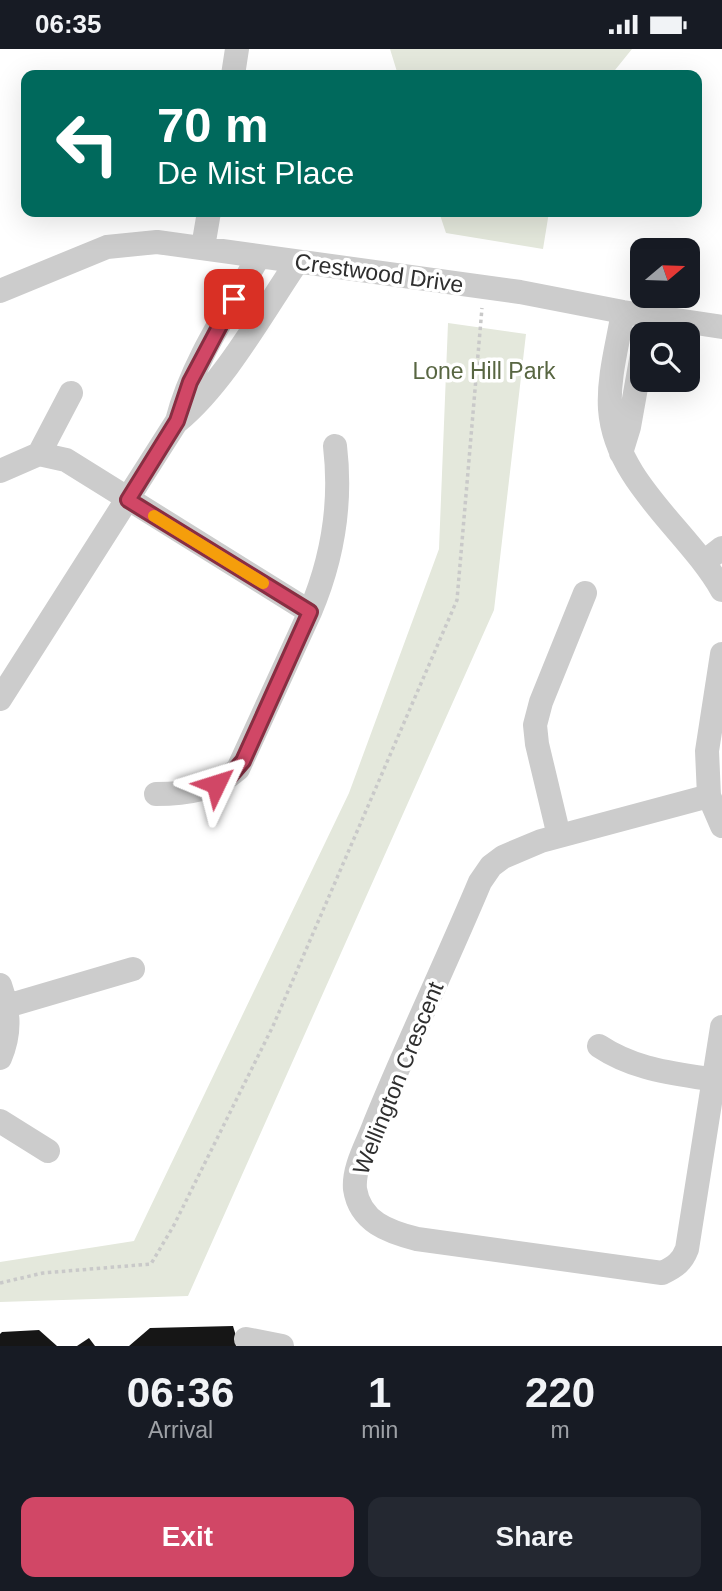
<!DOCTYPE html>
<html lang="en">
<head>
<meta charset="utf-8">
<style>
	body { margin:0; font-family:Helvetica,sans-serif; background:#242831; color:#f1f3f6; height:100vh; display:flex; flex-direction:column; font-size:26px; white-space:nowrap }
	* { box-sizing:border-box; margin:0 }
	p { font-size:23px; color:#9ea1a6 }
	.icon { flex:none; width:38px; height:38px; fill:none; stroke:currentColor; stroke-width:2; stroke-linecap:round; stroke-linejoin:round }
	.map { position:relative; height:1297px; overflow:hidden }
	.sheet { display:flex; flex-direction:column; background:#171b24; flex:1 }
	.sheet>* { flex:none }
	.top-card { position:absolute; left:21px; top:21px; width:681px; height:147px; border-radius:14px; box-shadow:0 7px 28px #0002; background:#00695c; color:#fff; overflow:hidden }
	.needle { width:46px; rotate:71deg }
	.controls { position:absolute; left:630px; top:189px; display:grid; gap:14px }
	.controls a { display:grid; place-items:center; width:70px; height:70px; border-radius:14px; background:#171b24; box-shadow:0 7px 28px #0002; font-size:35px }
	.pin { position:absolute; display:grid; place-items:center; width:60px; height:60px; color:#fff; margin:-30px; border-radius:14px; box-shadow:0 4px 10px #0006 }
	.me { position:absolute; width:77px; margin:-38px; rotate:49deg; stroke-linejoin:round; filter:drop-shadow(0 0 5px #0008) }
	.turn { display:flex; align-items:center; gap:24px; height:147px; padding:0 21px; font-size:32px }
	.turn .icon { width:91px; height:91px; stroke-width:2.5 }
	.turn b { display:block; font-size:49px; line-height:60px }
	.eta { display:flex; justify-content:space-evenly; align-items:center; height:119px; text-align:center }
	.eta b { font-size:42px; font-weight:600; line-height:49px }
	.action { display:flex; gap:14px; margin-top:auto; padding:14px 21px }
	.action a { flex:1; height:80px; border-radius:14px; background:#d14766; color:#fff; font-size:28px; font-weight:600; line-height:80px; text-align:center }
	.action a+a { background:#242831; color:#f1f3f6 }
	.status { display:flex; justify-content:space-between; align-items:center; height:49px; padding:0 35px; background:#171b24; direction:ltr }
	.status svg { height:19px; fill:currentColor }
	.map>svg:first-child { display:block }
	.green { fill:#e4e8dc }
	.building { fill:#161616 }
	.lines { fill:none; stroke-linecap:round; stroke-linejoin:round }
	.path { stroke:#c9c9c9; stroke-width:3.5; stroke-dasharray:3.5 3.5; stroke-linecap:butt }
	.minor { stroke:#ccc; stroke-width:24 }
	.route-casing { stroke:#882e42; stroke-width:18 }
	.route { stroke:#d14766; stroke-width:12 }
	.slow { stroke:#f59e0b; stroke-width:12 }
	.labels { text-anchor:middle; stroke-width:7; stroke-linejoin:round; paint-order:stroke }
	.street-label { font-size:23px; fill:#2f2f2f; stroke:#fff }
	.park-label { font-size:23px; fill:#586642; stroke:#fff }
</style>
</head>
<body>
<div class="status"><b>06:35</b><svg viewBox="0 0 49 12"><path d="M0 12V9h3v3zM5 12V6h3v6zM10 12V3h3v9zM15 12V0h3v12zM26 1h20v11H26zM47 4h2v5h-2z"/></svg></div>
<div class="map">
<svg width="722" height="1297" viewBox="0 0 722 1297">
	<rect width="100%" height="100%" fill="#fff"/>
	<path class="green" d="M390,0H632L611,26H398Z
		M439,163H549L543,200L446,184Z
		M448,274L526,285L494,561L188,1247L0,1253V1213L134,1192L349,744L439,500Z"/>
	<path class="building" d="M233,1277L239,1297H129L150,1279Z
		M39,1281L57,1297H0V1285L2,1283Z
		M89,1289L95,1297H77Z"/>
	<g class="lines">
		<path class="path" d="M0,1234L43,1224L151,1215L174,1176L273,977L457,551L482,259"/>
		<path class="minor" d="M233,26L237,0
			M203,198L209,163
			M0,242L107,198L157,193L520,243L623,263L722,278
			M623,263C618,294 608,328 610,360C615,433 688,481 722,541
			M178,372C224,334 263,263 297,213
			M621,404L629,378L642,305
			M39,405L71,344
			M0,422L39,405L66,411L310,563L238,720C214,741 187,745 156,745
			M704,513L722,499
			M310,563C333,509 342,456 335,397
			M722,605L707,702L709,747L722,777
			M0,650L177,372C192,313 229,260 259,207
			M709,747L541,792L503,808L491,817L480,833C446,914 408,993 375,1074C368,1094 353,1118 355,1140C360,1173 389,1183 417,1190L662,1224C675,1218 682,1213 687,1200L722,978
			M559,787L537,695L535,676L541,653L585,544
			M0,936C9,962 11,983 0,1009
			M7,957L133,920
			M599,997C635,1021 673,1024 714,1031
			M0,1072L48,1102
			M246,1290L282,1297"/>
	</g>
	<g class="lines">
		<defs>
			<path id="route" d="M216,735L230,727L243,712L310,563L128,451L177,372L190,333L234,250"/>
		</defs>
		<use href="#route" class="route-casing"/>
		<use href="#route" class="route"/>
		<path class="slow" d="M154,467L263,534"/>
	</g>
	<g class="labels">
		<g class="street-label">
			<text transform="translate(379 224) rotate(8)" y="8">Crestwood Drive</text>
			<text transform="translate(398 1029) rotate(-68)" y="8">Wellington Crescent</text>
		</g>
		<g class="park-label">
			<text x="484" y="330">Lone Hill Park</text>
		</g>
	</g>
</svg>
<div class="controls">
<a><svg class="needle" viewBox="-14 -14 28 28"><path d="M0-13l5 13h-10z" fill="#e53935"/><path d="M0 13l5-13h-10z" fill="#9ea1a6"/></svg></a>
<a><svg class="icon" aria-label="search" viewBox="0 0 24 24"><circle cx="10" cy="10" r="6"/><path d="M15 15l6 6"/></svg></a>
</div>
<div class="pin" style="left:234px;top:250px;background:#d93025"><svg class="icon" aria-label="arrive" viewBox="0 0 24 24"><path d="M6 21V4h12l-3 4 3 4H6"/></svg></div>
<svg class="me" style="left:216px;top:735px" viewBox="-20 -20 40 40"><path d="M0-17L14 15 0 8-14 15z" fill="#d14766" stroke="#fff" stroke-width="4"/></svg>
<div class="top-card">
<div class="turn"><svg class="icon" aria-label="left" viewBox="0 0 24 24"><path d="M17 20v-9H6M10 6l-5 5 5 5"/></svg><div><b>70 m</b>De Mist Place</div></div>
</div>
</div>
<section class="sheet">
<div class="eta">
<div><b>06:36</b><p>Arrival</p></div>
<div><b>1</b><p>min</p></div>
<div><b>220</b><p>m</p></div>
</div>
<div class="action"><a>Exit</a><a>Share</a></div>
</section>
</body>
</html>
